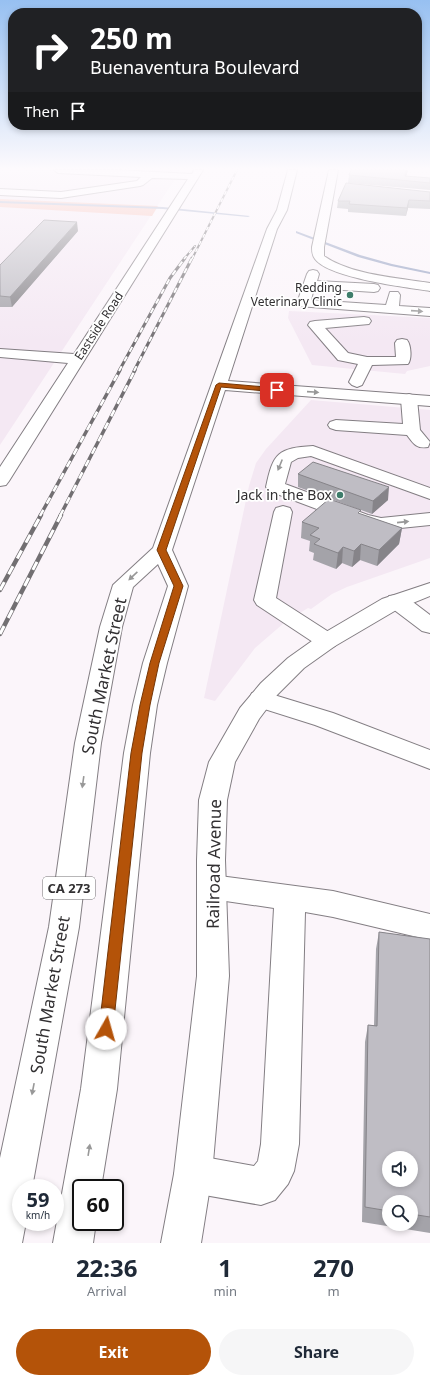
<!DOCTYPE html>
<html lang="en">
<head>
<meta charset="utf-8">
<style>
	body { margin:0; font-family:"Noto Sans",sans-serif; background:#f6f6f7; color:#1f2937; height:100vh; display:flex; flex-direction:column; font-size:15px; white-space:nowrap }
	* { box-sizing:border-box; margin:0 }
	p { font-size:13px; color:#747a83 }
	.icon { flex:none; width:22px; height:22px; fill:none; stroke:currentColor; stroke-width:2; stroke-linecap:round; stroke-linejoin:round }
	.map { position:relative; height:1243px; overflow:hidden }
	.panel { display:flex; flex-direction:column; background:#fff; flex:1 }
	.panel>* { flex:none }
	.banner { position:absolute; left:8px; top:8px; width:414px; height:122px; border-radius:16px; box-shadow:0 2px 6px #0003; background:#202124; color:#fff; overflow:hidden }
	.tools { position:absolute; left:382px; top:1151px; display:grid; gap:8px }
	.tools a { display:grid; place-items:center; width:36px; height:36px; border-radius:50%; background:#fff; box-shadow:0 2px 6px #0003; font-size:20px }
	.speed { position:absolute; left:12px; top:1179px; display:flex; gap:8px; font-size:20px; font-weight:700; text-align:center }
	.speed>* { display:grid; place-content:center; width:52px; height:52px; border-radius:50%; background:#fff; box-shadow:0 2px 6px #0003; line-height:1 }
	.speed small { font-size:10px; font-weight:400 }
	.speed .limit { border:2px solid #111; border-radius:6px; background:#fff; color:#111 }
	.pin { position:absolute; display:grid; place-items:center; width:34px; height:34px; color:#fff; margin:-17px; border-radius:8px; box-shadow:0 2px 6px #0006 }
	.me { position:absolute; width:44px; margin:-22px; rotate:7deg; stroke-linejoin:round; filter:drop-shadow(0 0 3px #0008) }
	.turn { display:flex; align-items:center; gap:14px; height:84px; padding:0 16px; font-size:18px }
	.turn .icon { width:52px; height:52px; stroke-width:2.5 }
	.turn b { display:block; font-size:28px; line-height:34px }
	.then { display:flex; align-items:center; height:38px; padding:0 16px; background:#0003; gap:8px; font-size:15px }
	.eta { display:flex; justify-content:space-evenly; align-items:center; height:68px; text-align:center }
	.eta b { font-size:24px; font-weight:700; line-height:28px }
	.cta { display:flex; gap:8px; margin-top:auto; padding:8px 16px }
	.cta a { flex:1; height:46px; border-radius:24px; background:#b45309; color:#fff; font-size:16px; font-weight:700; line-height:46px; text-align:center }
	.cta a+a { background:#f6f6f7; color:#1f2937 }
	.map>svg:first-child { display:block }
	.built { fill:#f4e8f3 }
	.green { fill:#f6b7aa }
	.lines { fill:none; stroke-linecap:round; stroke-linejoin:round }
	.stream { fill:#95a1c2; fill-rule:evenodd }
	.minor-casing { stroke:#837e83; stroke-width:2 }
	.major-casing { stroke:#837e83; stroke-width:2 }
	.minor { fill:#fff; fill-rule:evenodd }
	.major { fill:#fff; fill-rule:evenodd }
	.rail-far3-casing { stroke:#726f72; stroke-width:2 }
	.rail-far2-casing { stroke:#726f72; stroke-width:3 }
	.rail-far1-casing { stroke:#726f72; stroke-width:3.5 }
	.rail-casing { stroke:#726f72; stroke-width:4.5 }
	.rail-far3 { stroke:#fff; stroke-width:1.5; stroke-dasharray:4; stroke-linecap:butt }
	.rail-far2 { stroke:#fff; stroke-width:2; stroke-dasharray:5.5; stroke-linecap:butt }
	.rail-far1 { stroke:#fff; stroke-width:2.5; stroke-dasharray:7; stroke-linecap:butt }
	.rail { stroke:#fff; stroke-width:3; stroke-dasharray:9; stroke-linecap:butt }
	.wall { fill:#a4a3a9; fill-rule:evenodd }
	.shaded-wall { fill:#868489 }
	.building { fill:#bfbdc4; stroke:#868489; fill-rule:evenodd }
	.oneway { fill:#989898 }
	.route { fill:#b45309; stroke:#753606 }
	.poi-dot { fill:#3e7d6b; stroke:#fff; stroke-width:1.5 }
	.labels { text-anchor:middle; stroke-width:3.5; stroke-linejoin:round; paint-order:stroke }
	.far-poi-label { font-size:12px; fill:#323032; stroke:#fff; text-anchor:end }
	.far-street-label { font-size:12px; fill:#323032; stroke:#fff }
	.shield { fill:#fff; stroke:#706e70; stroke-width:1 }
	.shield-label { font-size:13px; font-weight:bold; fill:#323032 }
	.poi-label { font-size:14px; fill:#323032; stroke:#fff; text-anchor:end }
	.near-street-label { font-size:17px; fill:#323032; stroke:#fff }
</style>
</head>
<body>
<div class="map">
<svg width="430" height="1243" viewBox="0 0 430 1243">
	<rect width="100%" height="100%" fill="#fbf5fa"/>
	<path class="built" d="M0,170H181L0,445Z
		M289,311L430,318V366L407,371L405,374L312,365L288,318Z
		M311,400L430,410V558L347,587L332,594L311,609L308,608L284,623L255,648L215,701L204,698L249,486L256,463L266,449Z"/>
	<path class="green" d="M0,199L158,206L152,216L0,207Z"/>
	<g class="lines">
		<path class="stream" d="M0,201L163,207L250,216L248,217L163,209L0,203Z
			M296,231L360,255L392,264L430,272V274L391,266L358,257L296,233Z"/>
		<defs>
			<path id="minor" d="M54,170H117L192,174L194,170H203L9,481L6,485L0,486V467L68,363L0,357V349L74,354L188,179L152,178L143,185L140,186L61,198L0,195V189L61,192L137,181L141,177L58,173Z
				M329,170H338L324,247V256C351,275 398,278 430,283V291C405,287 329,278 315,259C312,255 312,251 312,247Z
				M313,270L317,271L319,274L317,281L374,284L378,285L380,288L378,291L374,292L314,288L311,300L386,305L390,292H398L400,295L399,306L430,308V316L298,306L297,303L307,274L309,271Z
				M364,317L369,318L371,321L369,324L325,328L348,353L367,357H396L395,343L397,340L402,339L407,340C411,345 412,359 408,364L372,365L362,385L357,387L352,385L349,382L358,364L338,360L308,325L310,322L315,321Z
				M409,394L415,396L417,399L420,430L430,442L428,447C416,449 413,443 407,435L336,430L330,428L328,425L330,422L336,420L403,424L401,399L403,396Z
				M313,446L430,488V499L311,456L298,458L291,462L285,484L368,515L381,518L430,513V525L381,530L354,523L269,491L266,487C273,453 278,448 313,446Z
				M283,506L290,508L292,512L276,598L335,636L338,641L335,646L327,648L319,646L257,605L254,600L274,512L276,508Z
				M397,595L405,596L430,615V633L422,631L389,606L386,601L389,596Z
				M261,691L333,713L430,750V769L315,725L252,705L249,699L252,693Z
				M212,875L333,891L430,914V940L333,917L305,912L299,1144L294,1171L288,1184L275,1200L261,1205L193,1193L180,1187L174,1174L180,1161L193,1155L254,1166L258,1161L261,1144L274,908L212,899L202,896L197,887L202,878Z"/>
			<path id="major" d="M288,170H297L287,210L277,229L228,381L430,396V406L225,390L172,550L188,586L167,663L157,705L150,753L117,1089L101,1188H81V1222H96L93,1243H53L81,1089L124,753L133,705L143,663L168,586L158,564L133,587L122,627L101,743L79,927L32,1188H21V1222H26L22,1243H0V1158L49,927L75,743L100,627L113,585L153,548L267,229L277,210Z
				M430,583V596L398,609L335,646L304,668L277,695L259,719L235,762L227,800L225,860L229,976L212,1174L201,1243H161L174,1174L197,976V860L199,800L209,762L240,708L261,683L288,658L319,636L382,599Z"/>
		</defs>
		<use href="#minor" class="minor-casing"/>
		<use href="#major" class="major-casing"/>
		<use href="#minor" class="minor"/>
		<use href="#major" class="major"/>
		<defs>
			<path id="rail-far3" d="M184,259L195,246
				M192,259L237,170"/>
			<path id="rail-far2" d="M119,371L170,278L185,258
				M134,371L192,258"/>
			<path id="rail-far1" d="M40,516L120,370
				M60,516L135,370"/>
			<path id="rail" d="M0,590L41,515
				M0,634L61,515"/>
		</defs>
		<use href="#rail-far3" class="rail-far3-casing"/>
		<use href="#rail-far2" class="rail-far2-casing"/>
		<use href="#rail-far1" class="rail-far1-casing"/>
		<use href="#rail" class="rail-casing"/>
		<use href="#rail-far3" class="rail-far3"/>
		<use href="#rail-far2" class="rail-far2"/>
		<use href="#rail-far1" class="rail-far1"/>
		<use href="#rail" class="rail"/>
	</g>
	<path class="wall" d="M408,170L406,176L430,178V190L348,183L349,175Z
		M430,192V209L408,208L406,216L348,212V209L337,208L338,201Z
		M78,231L12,307H0V265Z
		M298,474L388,500L372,514L298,487Z
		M361,514L402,528L399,544L377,566L360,560L352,567L342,563L336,569L313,560L314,553L309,551L310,541L301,538L302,522Z
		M379,932L430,939V1233L362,1222L365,1042L368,1025L374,1026L376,949ZM389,1202H411V1224H389Z"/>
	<path class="shaded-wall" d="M406,170H408L405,181V176Z
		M409,200L408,208L406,216L407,208Z
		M77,222L78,231L12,307L10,297Z
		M389,487L388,500L372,514L373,501Z
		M402,528L399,544L377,566L379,550Z
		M361,544L360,560L352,567L354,551Z
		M343,547L342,563L336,569L338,553Z"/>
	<path class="building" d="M351,170H406L405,176L430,178V183L349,175Z
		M346,183L430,192V201L409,200L407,208L349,204L350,201H338Z
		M44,220L77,222L10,297L0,296V265Z
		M313,462L389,487L373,501L298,474Z
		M329,499L361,510L358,513L402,528L379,550L361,544L354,551L343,547L338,553L314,544L320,539L310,535L319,528L302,522Z
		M379,932L430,939V1217L411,1214V1202H389V1211L365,1207L368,1025L377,1026ZM389,1158H411V1180H389Z"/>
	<defs><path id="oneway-solid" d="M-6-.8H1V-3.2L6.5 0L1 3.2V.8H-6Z"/></defs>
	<g class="oneway">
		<use href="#oneway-solid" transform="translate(417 311) rotate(4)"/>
		<use href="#oneway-solid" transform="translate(313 392) rotate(4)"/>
		<use href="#oneway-solid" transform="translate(280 465) rotate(112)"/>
		<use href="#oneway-solid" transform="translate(403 522) rotate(-6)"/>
		<use href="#oneway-solid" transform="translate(133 576) rotate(137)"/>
		<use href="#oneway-solid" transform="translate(83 782) rotate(98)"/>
		<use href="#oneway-solid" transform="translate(33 1089) rotate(101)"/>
		<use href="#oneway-solid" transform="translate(89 1150) rotate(-81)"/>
	</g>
	<linearGradient id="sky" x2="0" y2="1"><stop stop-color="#97c0f1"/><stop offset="0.49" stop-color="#fdfafd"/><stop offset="1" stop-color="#fdfafd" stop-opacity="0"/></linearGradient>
	<rect width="430" height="344" fill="url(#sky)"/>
	<path class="route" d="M219,383L277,388L280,390L277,392L221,387L166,550L183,586L159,663L150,705L142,753L113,1029L111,1033L106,1035L101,1033L99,1029L131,753L140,705L150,663L174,586L157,550L216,385Z"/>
	<g class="poi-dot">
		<circle cx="350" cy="295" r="4"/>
		<circle cx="340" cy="495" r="4"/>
	</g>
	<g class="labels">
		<g class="far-poi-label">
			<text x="342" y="292">Redding<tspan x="342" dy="14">Veterinary Clinic</tspan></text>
		</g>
		<g class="far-street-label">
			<text transform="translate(99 326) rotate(-57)" y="4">Eastside Road</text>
		</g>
		<rect class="shield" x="43" y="877" width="52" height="22" rx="3"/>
		<g class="shield-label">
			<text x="69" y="893">CA 273</text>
		</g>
		<g class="poi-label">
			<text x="332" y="500">Jack in the Box</text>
		</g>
		<g class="near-street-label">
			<text transform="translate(104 676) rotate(-78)" y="6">South Market Street</text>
			<text transform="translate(214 864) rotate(-89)" y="6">Railroad Avenue</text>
			<text transform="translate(50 995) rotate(-80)" y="6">South Market Street</text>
		</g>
	</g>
</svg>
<div class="tools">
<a><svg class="icon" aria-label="sound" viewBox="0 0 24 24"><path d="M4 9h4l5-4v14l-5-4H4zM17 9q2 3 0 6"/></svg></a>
<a><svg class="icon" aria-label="search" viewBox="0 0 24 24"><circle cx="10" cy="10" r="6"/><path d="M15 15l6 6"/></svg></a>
</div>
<div class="speed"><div>59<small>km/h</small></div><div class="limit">60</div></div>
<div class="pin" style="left:277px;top:390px;background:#d93025"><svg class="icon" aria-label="arrive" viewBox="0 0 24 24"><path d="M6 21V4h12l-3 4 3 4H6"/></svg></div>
<svg class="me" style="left:106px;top:1029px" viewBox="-20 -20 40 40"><circle r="19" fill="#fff"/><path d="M0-13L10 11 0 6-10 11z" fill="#b45309"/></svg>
<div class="banner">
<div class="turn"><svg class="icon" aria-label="right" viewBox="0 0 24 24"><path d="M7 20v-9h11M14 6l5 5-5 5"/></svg><div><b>250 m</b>Buenaventura Boulevard</div></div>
<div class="then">Then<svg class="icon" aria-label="arrive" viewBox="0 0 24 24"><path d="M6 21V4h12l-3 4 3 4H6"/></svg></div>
</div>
</div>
<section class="panel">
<div class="eta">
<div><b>22:36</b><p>Arrival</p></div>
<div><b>1</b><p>min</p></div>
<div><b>270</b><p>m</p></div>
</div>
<div class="cta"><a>Exit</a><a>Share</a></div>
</section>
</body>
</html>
